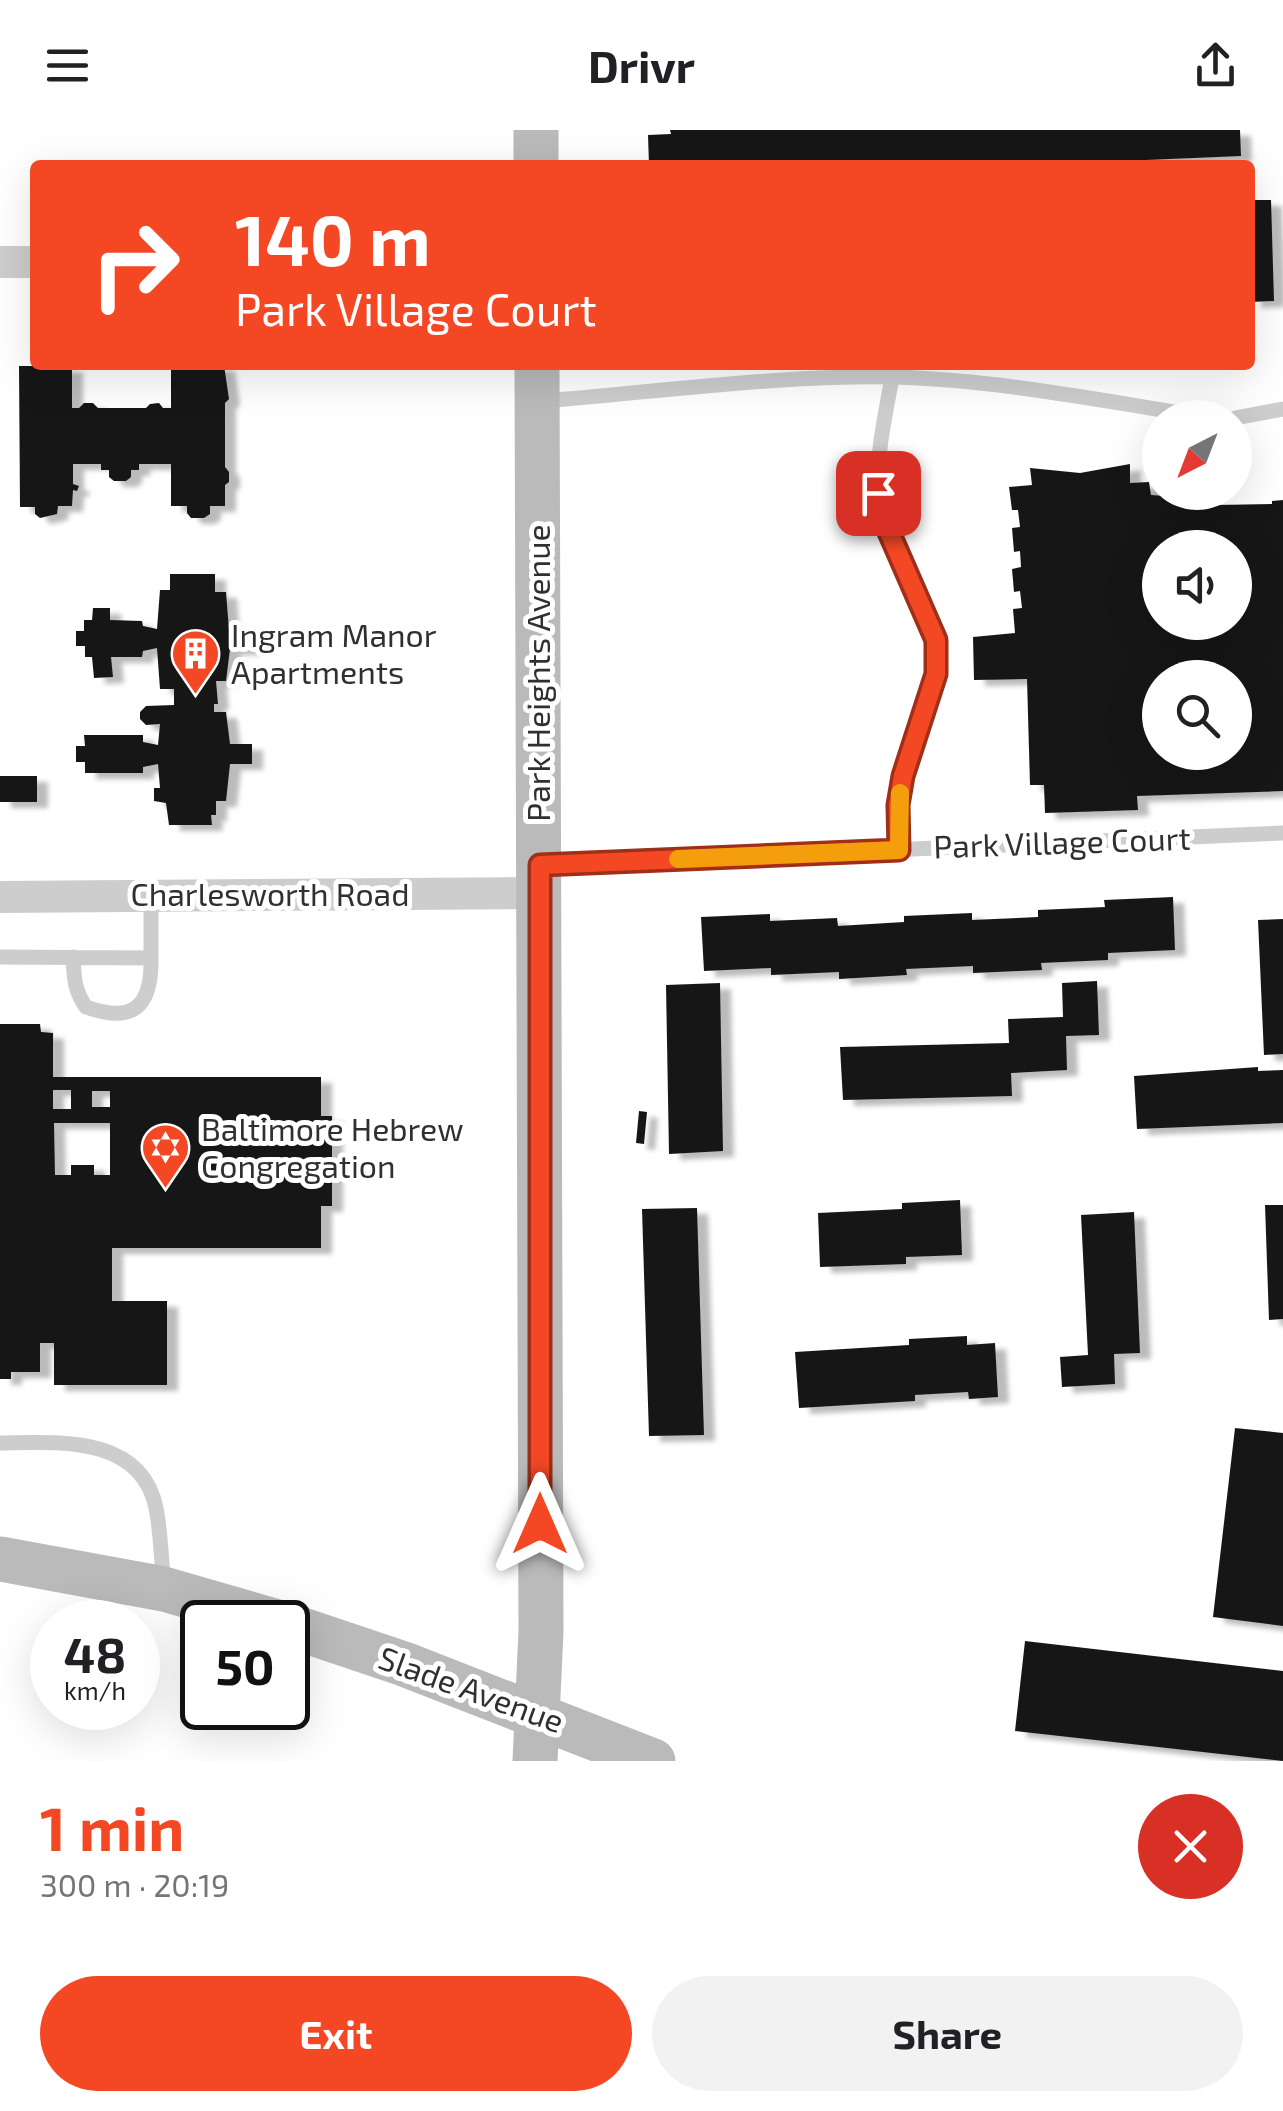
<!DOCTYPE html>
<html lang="en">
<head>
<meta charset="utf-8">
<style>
	body { margin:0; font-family:"Exo 2",sans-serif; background:#f2f2f2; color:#202124; height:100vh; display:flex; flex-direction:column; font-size:38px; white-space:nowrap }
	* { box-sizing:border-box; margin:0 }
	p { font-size:32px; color:#757577 }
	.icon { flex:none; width:55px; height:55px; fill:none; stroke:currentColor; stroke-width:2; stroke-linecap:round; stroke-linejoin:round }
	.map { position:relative; height:1631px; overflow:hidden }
	.panel { display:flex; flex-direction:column; background:#fff; flex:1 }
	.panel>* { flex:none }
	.guide { position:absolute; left:30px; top:30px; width:1225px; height:210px; border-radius:10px; box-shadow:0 10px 40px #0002; background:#f44825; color:#fff; overflow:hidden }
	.needle { width:65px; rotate:222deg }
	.buttons { position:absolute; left:1142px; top:270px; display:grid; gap:20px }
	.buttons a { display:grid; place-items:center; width:110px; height:110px; border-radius:50%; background:#fff; box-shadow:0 10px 40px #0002; font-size:50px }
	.speed { position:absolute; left:30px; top:1470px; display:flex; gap:20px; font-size:50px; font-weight:700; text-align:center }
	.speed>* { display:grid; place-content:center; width:130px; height:130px; border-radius:50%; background:#fff; box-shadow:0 10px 40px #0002; line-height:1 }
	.speed small { font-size:25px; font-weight:400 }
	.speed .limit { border:5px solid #111; border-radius:15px; background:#fff; color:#111 }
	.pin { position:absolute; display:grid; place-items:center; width:85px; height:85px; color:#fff; margin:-42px; border-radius:20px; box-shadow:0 5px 15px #0006 }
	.me { position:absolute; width:110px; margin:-55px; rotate:0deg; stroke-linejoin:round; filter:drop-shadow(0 0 8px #0008) }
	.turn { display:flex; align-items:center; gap:35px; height:210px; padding:0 40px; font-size:45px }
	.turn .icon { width:130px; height:130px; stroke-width:2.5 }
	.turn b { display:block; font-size:70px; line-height:85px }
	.round { display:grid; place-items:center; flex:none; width:105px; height:105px; border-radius:52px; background:#f2f2f2 }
	.head { display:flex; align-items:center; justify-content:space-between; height:170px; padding:0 40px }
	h1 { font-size:60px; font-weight:700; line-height:75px; color:#f44825 }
	.primary-button { display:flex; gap:20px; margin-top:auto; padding:20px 40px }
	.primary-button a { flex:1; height:115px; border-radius:60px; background:#f44825; color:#fff; font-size:40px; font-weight:700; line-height:115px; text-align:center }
	.primary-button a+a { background:#f2f2f2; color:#202124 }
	header { display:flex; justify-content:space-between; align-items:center; height:130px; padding:0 40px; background:#fff; font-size:45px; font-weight:700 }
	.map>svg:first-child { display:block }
	.building { fill:#171717; fill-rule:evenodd; filter:url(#shadow) }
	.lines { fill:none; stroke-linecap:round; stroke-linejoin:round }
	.service { stroke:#cdcdcd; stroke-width:15 }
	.minor { stroke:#cdcdcd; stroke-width:32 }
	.secondary { stroke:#bababa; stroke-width:45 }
	.route-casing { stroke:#9f2f18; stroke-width:25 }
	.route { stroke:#f44825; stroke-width:18 }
	.slow { stroke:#f59e0b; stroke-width:18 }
	.labels { text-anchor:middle; stroke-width:10; stroke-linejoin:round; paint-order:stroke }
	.poi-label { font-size:32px; fill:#303030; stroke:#fff; text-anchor:start }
	.street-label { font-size:32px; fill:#303030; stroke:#fff }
</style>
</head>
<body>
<header><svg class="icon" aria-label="menu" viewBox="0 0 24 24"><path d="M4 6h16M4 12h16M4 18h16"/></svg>Drivr<svg class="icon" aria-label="share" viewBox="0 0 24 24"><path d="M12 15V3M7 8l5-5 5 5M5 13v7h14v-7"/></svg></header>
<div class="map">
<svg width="1283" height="1631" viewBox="0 0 1283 1631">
	<defs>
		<filter id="shadow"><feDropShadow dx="11" dy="6" stdDeviation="2.5" flood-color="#0004"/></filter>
	</defs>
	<rect width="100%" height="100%" fill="#fff"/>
	<path class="building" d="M670,0H1240L1241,26L1027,35H649L648,5L671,4Z
		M1250,70H1271L1274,171L1250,172Z
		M171,235H224L229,269L225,273V337L229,342V352L225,355V376H210V384L204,388H191L187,383V376H171V334H139V340H131V347L126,351H114L109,347V340H101V334H73V354L79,356L77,361L73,360L72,376H58L57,384L40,388L35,384V377H20L19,236H72V278H79L84,273H93L98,278H146L150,274L159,273L163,278H171Z
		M1130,334V353L1149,352L1151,365L1191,368L1188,378L1217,371V375L1272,374V371L1283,370V661L1137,666L1138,680L1045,683L1044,655H1030L1027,549L974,550L973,507L1015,503L1013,479L1022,478L1020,461L1014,462L1012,439L1021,437L1020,421L1014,422L1012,398L1020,397L1018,380H1012L1009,357L1032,355L1030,338L1080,343ZM1160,418H1235V492H1160ZM1160,548H1235V622H1160Z
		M170,444H215V462H226L229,500H252V519H230L226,551H216L218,574H214V582H226L230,614H252V634H230L226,671H216V685H211L212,695H169L166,673L154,671V658H160L158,634L143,637V643H85V632H76V616H85L84,605H143V612L158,615L160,594L146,595L140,589V582L146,576L174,575V559H160L157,518L143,521L142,527H111L113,547L94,548L92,527H85V516H76V501H84V490H92L93,478H110V490L142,491L143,496L157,499L160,460H170Z
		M0,646H37V672H0Z
		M1173,767L1175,820L1108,823V830L1041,833L1042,840L973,843V836L906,839L907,845L839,849V842L771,845V838L704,841L701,787L770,784V791L837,788L838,796L904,792V786L972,783V790L1038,787V780L1105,777L1104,770Z
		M1283,789V924L1264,925L1258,790Z
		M1097,851L1099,905L1066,906L1067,940L1011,943L1012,966L843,970L840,917L1009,913L1008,889L1063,887L1062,853Z
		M720,853L723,1021L669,1024L666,855Z
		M0,894H40L41,902L53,903V947H321V986H332V1076H321V1118H112V1171H167V1255H54V1213H40V1242H11V1249H0ZM53,960H71V979H53ZM92,961H110V977H92ZM54,993H110V1045H94V1035H71V1045H55Z
		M1258,937V941L1283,940V993L1137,999L1134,946Z
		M639,981L647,982L644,1014L636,1013Z
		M960,1070L962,1125L906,1127V1134L820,1137L818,1083L902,1079V1073Z
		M1265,1075H1283V1189L1269,1190Z
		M697,1078L704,1305L649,1306L642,1079Z
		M1134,1082L1140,1223L1114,1224L1115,1254L1062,1257L1060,1227L1088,1225L1081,1085Z
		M967,1206V1215L995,1213L998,1267L969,1269L968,1262L915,1265V1271L799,1278L795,1222L909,1215V1209Z
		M1235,1298L1283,1303V1496L1213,1487Z
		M1025,1511L1283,1541V1631L1015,1601Z"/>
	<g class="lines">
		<path class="service" d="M892,247C884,295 870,343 885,391C897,432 928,469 936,511C943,558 915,600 904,644C897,669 899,694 899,720
			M542,271C656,262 780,245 894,247C1001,250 1108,272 1213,288
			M1235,288L1283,279
			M543,735L1283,703
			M0,827L151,828V765
			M73,827C74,847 74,860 86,877C134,894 152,876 151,828
			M0,1313C58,1312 141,1305 156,1378C161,1403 161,1430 164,1455"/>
		<path class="minor" d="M0,132H35
			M0,767L540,763"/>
		<path class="secondary" d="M536,35V0
			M0,1429L164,1459L278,1492
			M288,1495L404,1534L653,1631
			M535,1631L541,1501L537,235"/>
	</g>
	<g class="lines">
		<defs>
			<path id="route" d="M540,1394V735L899,720L898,675L903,646L936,544V510L885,393L878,363"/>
		</defs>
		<use href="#route" class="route-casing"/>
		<use href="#route" class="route"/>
		<path class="slow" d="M678,729L899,720L900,663"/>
	</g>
	<defs>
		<symbol id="building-pin" viewBox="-11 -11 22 30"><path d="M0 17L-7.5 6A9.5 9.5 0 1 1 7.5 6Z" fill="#f44825" stroke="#fff"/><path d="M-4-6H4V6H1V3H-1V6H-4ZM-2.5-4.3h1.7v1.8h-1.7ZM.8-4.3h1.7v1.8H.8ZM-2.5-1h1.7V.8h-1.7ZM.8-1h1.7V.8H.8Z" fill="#fff"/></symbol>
		<symbol id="synagogue-pin" viewBox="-11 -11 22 30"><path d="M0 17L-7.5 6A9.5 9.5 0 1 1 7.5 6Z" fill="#f44825" stroke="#fff"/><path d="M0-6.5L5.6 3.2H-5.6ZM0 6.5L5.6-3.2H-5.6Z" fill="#fff"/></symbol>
	</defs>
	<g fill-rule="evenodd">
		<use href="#building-pin" x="168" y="496" width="55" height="75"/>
		<use href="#synagogue-pin" x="138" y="990" width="55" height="75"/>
	</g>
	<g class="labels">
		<g class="poi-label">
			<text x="231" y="517">Ingram Manor<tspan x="231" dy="37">Apartments</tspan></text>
			<text x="201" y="1011">Baltimore Hebrew<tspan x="201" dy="37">Congregation</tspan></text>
		</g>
		<g class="street-label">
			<text transform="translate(539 543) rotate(-90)" y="11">Park Heights Avenue</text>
			<text transform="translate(1062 713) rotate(-2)" y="11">Park Village Court</text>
			<text x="270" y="776">Charlesworth Road</text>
			<text transform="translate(471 1560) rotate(20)" y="11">Slade Avenue</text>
		</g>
	</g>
</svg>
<div class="buttons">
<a><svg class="needle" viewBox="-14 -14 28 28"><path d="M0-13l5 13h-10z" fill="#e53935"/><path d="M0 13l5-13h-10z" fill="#757577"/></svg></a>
<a><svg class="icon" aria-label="sound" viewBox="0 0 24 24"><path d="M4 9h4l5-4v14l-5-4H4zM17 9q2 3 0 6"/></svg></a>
<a><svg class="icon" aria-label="search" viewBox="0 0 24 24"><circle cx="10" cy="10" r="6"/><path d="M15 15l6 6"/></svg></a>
</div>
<div class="speed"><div>48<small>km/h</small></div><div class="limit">50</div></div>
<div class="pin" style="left:878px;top:363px;background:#d93025"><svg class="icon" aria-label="arrive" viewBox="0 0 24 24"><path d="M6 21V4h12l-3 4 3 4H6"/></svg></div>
<svg class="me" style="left:540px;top:1394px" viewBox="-20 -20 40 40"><path d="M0-17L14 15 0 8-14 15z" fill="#f44825" stroke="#fff" stroke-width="4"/></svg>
<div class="guide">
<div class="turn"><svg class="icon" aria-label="right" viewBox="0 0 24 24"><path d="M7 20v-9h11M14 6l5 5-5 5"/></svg><div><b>140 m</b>Park Village Court</div></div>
</div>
</div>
<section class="panel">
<div class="head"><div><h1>1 min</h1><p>300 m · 20:19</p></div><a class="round" style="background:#d93025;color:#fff"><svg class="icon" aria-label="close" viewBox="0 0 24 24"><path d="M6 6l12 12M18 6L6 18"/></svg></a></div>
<div class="primary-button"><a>Exit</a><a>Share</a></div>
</section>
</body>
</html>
